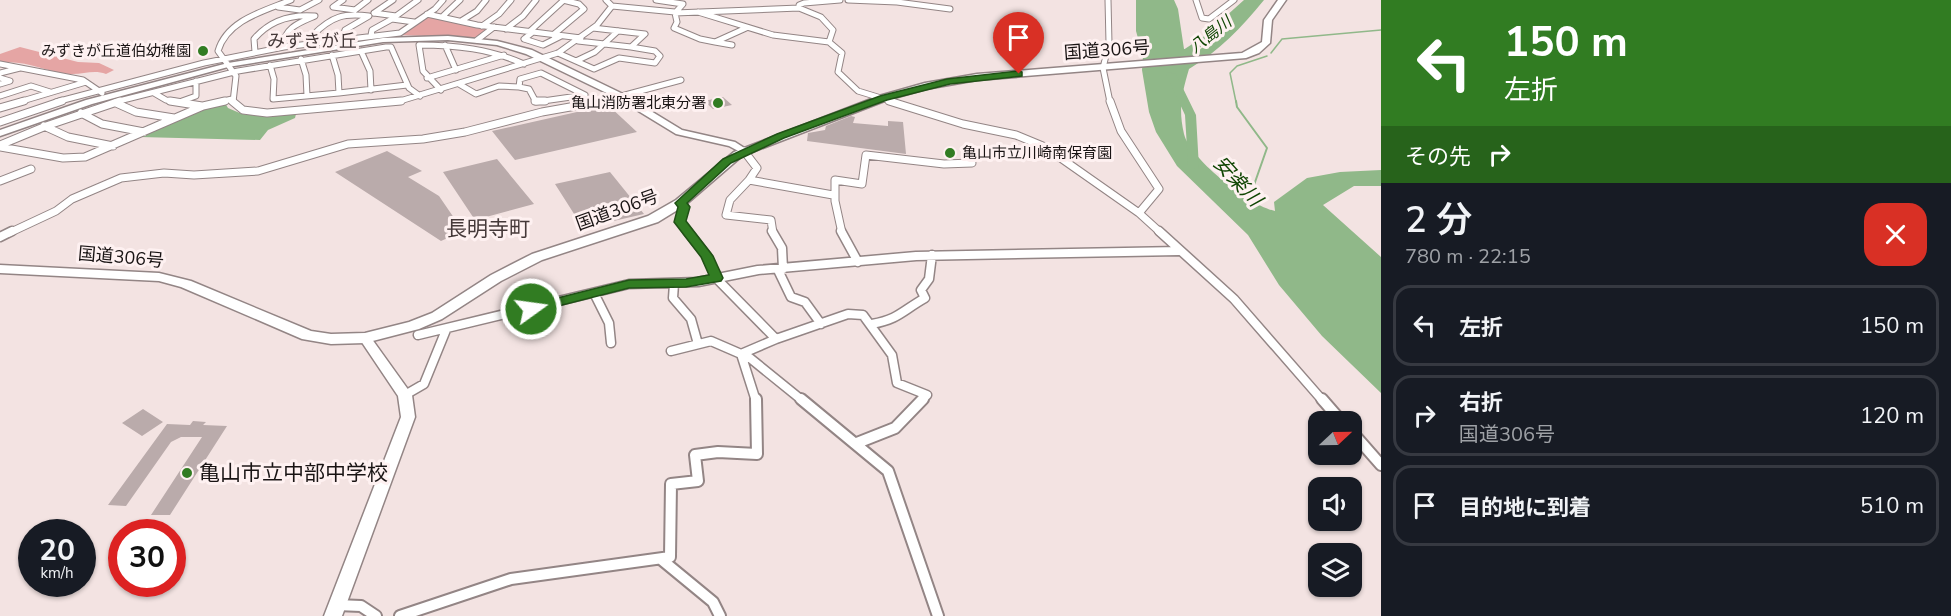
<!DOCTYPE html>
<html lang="ja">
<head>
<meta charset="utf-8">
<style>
	body { margin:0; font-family:"Nunito Sans","Noto Sans JP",sans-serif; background:#20242c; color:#f1f3f6; height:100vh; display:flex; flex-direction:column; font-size:22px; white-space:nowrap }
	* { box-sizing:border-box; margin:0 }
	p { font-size:20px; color:#9ea1a6 }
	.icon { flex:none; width:33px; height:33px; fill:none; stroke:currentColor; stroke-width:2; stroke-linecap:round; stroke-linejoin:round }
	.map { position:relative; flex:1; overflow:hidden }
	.drawer { display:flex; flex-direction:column; background:#171b24; width:570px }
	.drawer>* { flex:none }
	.guide { background:#317c22; color:#fff; overflow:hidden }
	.needle { width:39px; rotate:68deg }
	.fabs { position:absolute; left:1308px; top:411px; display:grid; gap:12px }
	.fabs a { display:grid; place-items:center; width:54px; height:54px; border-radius:12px; background:#171b24; box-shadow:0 2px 4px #0004; font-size:30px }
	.speed { position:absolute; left:18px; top:519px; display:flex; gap:12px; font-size:30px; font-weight:700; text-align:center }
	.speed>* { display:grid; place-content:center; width:78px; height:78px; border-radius:50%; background:#171b24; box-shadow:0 2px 4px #0004; line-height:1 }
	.speed small { font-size:15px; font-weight:400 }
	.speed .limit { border:9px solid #d22; background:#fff; color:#111 }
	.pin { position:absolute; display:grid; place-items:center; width:51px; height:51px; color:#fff; margin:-62px -26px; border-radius:50% 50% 50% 0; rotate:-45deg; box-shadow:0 0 6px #0007 }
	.pin .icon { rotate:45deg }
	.me { position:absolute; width:66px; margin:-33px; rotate:76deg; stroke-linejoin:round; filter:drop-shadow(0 0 4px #0008) }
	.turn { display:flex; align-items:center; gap:21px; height:126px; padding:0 24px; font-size:27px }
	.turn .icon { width:78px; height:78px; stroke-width:2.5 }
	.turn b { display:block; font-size:42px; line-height:51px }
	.then { display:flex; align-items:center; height:57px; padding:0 24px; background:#0003; gap:12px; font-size:22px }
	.round { display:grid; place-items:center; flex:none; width:63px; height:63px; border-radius:18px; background:#20242c }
	.headline { display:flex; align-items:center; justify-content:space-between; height:102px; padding:0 24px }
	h1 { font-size:36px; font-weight:600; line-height:45px }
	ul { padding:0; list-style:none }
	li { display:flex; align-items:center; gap:18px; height:81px; margin:0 12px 9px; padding:0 12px; border:3px solid #363941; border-radius:18px }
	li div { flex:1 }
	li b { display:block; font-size:22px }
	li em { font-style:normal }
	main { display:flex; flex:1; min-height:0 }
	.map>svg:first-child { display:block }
	.green { fill:#e5a5a4 }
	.water { fill:#90b889 }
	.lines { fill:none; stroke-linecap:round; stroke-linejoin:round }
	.stream-far1 { stroke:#90b889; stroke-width:1.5 }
	.stream { stroke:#90b889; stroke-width:2 }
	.river { fill:#90b889; fill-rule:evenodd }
	.building { fill:#baabab }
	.street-far3-casing { stroke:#938585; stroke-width:7 }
	.street-far2-casing { stroke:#938585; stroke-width:9 }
	.street-far1-casing { stroke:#938585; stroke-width:11 }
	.street-casing { stroke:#938585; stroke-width:14 }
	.secondary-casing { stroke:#938585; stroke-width:3 }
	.highway-casing { stroke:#938585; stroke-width:3 }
	.street-far3 { stroke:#fff; stroke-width:5 }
	.street-far2 { stroke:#fff; stroke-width:7 }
	.street-far1 { stroke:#fff; stroke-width:8 }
	.street { stroke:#fff; stroke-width:10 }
	.secondary { fill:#fff; fill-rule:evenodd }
	.highway { fill:#fff; fill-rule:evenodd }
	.route { fill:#317c22; stroke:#205116; stroke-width:1.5 }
	.poi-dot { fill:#317c22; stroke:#fef1f1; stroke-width:2 }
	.labels { text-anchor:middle; stroke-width:6; stroke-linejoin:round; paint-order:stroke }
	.far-poi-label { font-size:15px; fill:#191414; stroke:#fef1f1; text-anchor:end }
	.far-water-label { font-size:16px; font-style:italic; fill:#0f4502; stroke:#fef1f1 }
	.far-quarter-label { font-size:18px; fill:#453939; stroke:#fef1f1 }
	.street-label { font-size:18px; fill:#191414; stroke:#fef1f1 }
	.water-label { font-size:20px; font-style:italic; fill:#0f4502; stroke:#fef1f1 }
	.quarter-label { font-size:21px; fill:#453939; stroke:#fef1f1 }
	.near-poi-label { font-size:21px; fill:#191414; stroke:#fef1f1; text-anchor:start }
</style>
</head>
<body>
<main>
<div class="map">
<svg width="1381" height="616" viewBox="0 0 1381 616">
	<rect width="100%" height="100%" fill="#f3e3e2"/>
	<path class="green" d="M426,16L490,29L474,38L401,35Z
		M20,47L78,62L99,63L114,70L106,74C93,69 83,75 69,74C46,72 24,59 0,63V54Z"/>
	<path class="water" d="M1136,0H1174L1178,9L1184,49L1197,52L1203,47L1215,26L1244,0H1264C1241,28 1220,50 1189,69C1182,93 1178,108 1184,134C1190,159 1250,206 1275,211L1274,202L1307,178L1340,172L1381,170V186H1354L1323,205L1381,257V393L1322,336L1279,285L1248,235L1177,166L1156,132L1149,112L1142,70L1143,56L1136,31Z
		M225,103L228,108L242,114L260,116L296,114L295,118L268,130L260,140L140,137L203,109Z"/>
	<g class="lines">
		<path class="stream-far1" d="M1271,53L1282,39L1381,30
			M1236,102L1230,73L1237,66L1267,56"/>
		<path class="stream" d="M1231,189L1254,185L1267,148L1237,107L1236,101"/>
		<path class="river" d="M1247,0H1256L1212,39L1176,64H1168V60L1206,35Z
			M1167,72L1176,74L1196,115L1199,168L1194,169L1188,165L1185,115L1166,74Z"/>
	</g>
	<path class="building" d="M723,97L732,105L713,109L704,101Z
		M608,105L637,132L515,160L492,131Z
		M851,116L855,117L853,123L888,126V121L903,122L906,154L807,141L808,133L825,130L826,126Z
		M387,151L422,171L408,177L439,196L463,231L441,241L335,172Z
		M497,159L534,204L475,220L443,172Z
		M610,172L644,214L583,228L555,184Z
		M143,409L163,422L142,436L122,423Z
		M193,421L206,422L203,425L227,426L170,515H151L202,437H181L171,442L126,506L108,505L167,424L190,425Z"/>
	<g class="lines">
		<defs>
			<path id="street-far3" d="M343,0L333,7L355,10L368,0
				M606,0L612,6L675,12
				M656,0L683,4L675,13L799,8L821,17L833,30L829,42
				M848,0L897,2L950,9
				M1108,0L1109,43L1103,68L1110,102
				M1196,0L1202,18L1209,19L1234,0
				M278,7L300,10L319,0
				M799,8V5L804,3L840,0
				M698,12L773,35L829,42L842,53L838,72L858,91L894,102
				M374,13L396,16L418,0
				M374,13L393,0
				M675,13L677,22L674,28L700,39L715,42
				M427,14L477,25L581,38
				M443,16L460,0
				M461,21L477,11L486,0
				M482,26L499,14L511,0
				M506,29L523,16L536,0
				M529,32L564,0
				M533,32L524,39L543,45L561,36
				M371,35L372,30L392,19L414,22
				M553,35L584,9L579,4L563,0
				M477,40L494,27
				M578,41L631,47
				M314,43L313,35C332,16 344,13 369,16L345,30L342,39
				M445,45L456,70
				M732,45L715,42L746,28
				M361,51L370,71L371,90
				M255,52L254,39C270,20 291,14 315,16C301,22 282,28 284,47
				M558,53L594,69L619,58L655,63L660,56L655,51L631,47L645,34L593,28
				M332,55L338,75L339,93L407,85
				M301,59L306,75L307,96
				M576,61L595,52L618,31
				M0,64L83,80L102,93
				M270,65L274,79L273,99L339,93
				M0,73L20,68
				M541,73L585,95L536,102L529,89L519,87L520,79Z
				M0,78L10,81L0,84
				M427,78L504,55
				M459,84L476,94L499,86L519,87
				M441,90L423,71L419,45C456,45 490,49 524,64
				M154,93L166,100L179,102
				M0,96L31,86L50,92
				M182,101L196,96V81
				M19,102L86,82
				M56,102L204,63L284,47L400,33L435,9L443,0
				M115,102L238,71L386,47H391L409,88L420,96
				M219,102L232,99
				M233,102L236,76L218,51C227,20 264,11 291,0
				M386,102L400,101L558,53L597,25L612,6
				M599,102L681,80"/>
			<path id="street-far2" d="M170,101L202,106
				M232,101L243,110L267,113L401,101
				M535,101H545
				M889,101L963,124L1016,135L1045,147L1139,213
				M1110,101L1121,131L1159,189L1139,213L1161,233
				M116,103L136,112L174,118
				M0,108L24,101
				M81,113L102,124L144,132
				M0,122L62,101
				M44,126L68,137L113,146
				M0,145L46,126L120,101
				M0,147L63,158L85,157L203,106L225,101
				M744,151L757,168L749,180L833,195
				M749,180L730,200L726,215L771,220L773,233
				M0,181L31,169
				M680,203L684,207L680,222L689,233
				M9,233L56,211L72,199L121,178L164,173L194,175L258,171L348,144L423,139L465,132L542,112L604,101
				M842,233L835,201V180L862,184L866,155L944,164L972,163"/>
			<path id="street-far1" d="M687,231L707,256L716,278L776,339L741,354L756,401
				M772,231L782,248L783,269
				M841,231L858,262
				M1159,231L1234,299L1323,401
				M0,237L12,231
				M778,270L791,297L805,302L821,324
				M674,284L673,298L691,319L698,344
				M594,293L609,323L611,343
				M872,324C899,319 902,311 925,298L921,290L929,279L932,255
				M418,335L629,284L698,282L758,270L916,256L1179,251
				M776,339L848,314L863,315L892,355L897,383L927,395L921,401
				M671,351L711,341L741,354
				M745,354L803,401
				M405,395L424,384L446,330"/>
			<path id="street" d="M801,399L888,471L938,616
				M1322,399L1342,422
				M1352,432L1381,465
				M857,443L895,428L923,399
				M662,560L713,602L720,616
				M337,605L361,606L376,616
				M400,616L511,579L670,557L671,484L698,481L695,455L718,452L757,454L756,399"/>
			<path id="secondary" d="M448,36L497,41L532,50L623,94L682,130L735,142L749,151L744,154L729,146L676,134L617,98L526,54L497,45L448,40L383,42L228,67L92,104L0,136V130L86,100L228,63L383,38Z
				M365,334L369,335L412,395L415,417L342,616H324L401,417L398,396L359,338Z"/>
			<path id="highway" d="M1278,0H1286L1272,20L1270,43L1259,53L1246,58L977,80L926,89L887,100L742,156L684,206L658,222L542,260L501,281L442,319L419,329L365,343L331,344L302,339L181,287L159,281L0,273V265L159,273L191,281L311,331L331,334L365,333L409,322L432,313L491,275L532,254L648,216L676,200L734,152L879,96L925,83L977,74L1242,53L1262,42L1264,20Z"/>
		</defs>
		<use href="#street-far3" class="street-far3-casing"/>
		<use href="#street-far2" class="street-far2-casing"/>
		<use href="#street-far1" class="street-far1-casing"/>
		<use href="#street" class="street-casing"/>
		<use href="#secondary" class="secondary-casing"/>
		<use href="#highway" class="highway-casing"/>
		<use href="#street-far3" class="street-far3"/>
		<use href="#street-far2" class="street-far2"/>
		<use href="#street-far1" class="street-far1"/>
		<use href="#street" class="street"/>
		<use href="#secondary" class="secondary"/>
		<use href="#highway" class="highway"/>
	</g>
	<path class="route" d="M1019,71L1022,72V76L950,84L887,100L784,138L731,163L687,203L690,207L686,221L713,256L723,278L721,281L686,287L629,288L531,313L524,309L526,306L629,280L686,279L709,275L701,257L674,222L678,207L675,203L723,159L777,134L880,96L947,79Z"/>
	<g class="poi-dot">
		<circle cx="203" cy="51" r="6"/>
		<circle cx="718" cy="103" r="6"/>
		<circle cx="950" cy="153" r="6"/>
		<circle cx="187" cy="473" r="6"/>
	</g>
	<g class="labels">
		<g class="far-poi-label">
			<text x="191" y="56">みずきが丘道伯幼稚園</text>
			<text x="706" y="108">亀山消防署北東分署</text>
			<text x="962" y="158" text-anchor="start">亀山市立川崎南保育園</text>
		</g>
		<g class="far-water-label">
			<text transform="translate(1210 34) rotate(-38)" y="6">八島川</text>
		</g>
		<g class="far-quarter-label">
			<text x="312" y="47">みずきが丘</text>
		</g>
		<g class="street-label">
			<text transform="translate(1107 50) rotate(-4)" y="6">国道306号</text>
			<text transform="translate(617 210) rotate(-20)" y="6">国道306号</text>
			<text transform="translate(121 257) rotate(5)" y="6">国道306号</text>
		</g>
		<g class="water-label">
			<text transform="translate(1238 181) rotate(47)" y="7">安楽川</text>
		</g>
		<g class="quarter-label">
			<text x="488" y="236">長明寺町</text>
		</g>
		<g class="near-poi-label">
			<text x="199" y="480">亀山市立中部中学校</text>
		</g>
	</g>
</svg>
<div class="fabs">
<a><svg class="needle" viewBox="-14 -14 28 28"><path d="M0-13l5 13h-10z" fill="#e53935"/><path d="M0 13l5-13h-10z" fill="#9ea1a6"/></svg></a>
<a><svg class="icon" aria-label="sound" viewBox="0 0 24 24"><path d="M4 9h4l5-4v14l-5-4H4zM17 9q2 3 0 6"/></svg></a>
<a><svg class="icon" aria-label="layers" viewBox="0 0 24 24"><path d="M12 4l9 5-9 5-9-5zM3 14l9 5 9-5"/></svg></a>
</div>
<div class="speed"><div>20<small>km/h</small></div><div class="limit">30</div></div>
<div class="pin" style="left:1019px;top:74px;background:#d93025"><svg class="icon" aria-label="arrive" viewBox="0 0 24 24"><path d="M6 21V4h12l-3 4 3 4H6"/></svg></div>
<svg class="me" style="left:531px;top:309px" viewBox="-20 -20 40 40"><circle r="17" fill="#317c22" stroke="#fff" stroke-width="3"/><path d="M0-11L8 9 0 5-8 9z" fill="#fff"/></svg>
</div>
<section class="drawer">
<div class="guide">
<div class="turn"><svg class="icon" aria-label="left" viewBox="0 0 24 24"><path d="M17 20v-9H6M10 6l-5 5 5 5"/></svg><div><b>150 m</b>左折</div></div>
<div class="then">その先<svg class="icon" aria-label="right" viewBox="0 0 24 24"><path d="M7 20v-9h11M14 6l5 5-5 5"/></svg></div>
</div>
<div class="headline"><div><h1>2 分</h1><p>780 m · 22:15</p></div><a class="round" style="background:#d93025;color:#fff"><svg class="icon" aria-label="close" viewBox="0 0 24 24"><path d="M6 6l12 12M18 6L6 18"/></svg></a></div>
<ul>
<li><svg class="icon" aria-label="left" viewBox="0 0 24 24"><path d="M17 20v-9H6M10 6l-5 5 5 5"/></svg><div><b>左折</b></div><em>150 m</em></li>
<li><svg class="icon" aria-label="right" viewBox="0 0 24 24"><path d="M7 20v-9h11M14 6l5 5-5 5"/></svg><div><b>右折</b><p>国道306号</p></div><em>120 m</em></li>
<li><svg class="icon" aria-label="arrive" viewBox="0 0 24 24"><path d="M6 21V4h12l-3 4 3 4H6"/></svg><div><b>目的地に到着</b></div><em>510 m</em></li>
</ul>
</section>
</main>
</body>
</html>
